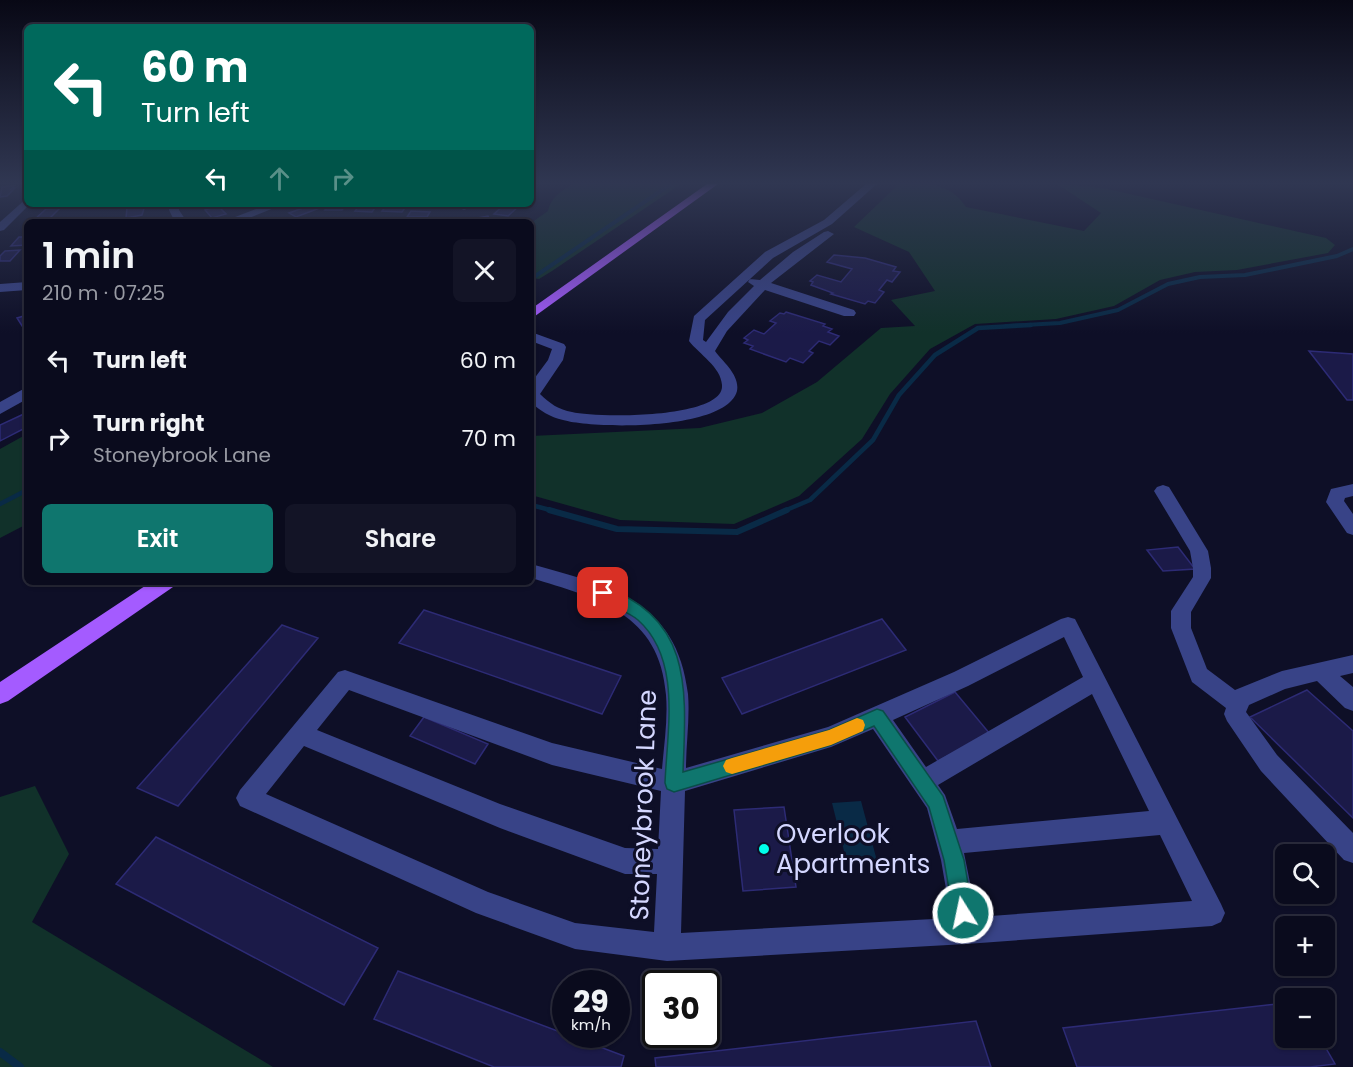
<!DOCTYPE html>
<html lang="en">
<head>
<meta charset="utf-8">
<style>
	body { margin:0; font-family:Poppins,sans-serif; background:#131426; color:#f1f3f6; height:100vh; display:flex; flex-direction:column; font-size:22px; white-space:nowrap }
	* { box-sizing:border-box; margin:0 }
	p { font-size:20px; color:#999ba4 }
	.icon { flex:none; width:33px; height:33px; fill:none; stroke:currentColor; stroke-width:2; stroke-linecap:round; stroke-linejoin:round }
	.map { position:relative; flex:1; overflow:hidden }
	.side { position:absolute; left:24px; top:219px; width:510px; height:366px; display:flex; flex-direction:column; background:#0a0b1d; border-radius:9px; box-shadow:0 2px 4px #0004,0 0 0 2px #2a2b3b }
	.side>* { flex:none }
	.top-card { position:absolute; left:24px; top:24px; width:510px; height:183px; border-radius:9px; box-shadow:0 2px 4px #0004,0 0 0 2px #2a2b3b; background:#00695c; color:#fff; overflow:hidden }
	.tools { position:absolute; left:1275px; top:844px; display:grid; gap:12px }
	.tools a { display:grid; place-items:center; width:60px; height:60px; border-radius:9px; background:#0a0b1d; box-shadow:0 2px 4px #0004,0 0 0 2px #2a2b3b; font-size:30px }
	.speed { position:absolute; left:552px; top:970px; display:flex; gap:12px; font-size:30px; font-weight:700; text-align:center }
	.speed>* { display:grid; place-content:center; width:78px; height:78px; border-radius:50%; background:#0a0b1d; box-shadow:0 2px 4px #0004,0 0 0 2px #2a2b3b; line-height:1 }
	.speed small { font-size:15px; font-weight:400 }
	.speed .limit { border:3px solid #111; border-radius:9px; background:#fff; color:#111 }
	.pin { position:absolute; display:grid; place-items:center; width:51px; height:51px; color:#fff; margin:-26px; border-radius:12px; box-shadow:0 3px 9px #0006 }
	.me { position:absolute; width:66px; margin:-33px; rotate:350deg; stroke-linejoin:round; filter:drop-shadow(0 0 4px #0008) }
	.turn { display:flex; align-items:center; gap:21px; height:126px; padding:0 18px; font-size:27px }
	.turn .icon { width:78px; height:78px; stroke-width:2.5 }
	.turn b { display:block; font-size:42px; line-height:51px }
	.lanes { display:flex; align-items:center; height:57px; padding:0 18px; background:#0003; justify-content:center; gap:30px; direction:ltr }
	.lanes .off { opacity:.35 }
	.round { display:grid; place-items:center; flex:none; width:63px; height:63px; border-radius:9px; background:#131426 }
	.summary { display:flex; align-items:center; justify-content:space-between; height:102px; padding:0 18px }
	h1 { font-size:36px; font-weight:600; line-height:45px }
	.cta { display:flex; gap:12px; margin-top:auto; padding:12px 18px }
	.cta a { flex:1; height:69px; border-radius:9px; background:#0f766e; color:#fff; font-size:24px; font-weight:600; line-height:69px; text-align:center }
	.cta a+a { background:#131426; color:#f1f3f6 }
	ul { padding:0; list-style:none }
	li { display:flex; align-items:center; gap:18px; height:78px; padding:0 18px }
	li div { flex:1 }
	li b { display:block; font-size:22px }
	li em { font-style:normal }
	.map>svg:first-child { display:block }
	.green { fill:#11312a }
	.water { fill:#092a46 }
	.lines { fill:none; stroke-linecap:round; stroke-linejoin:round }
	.stream-far3 { stroke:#092a46; stroke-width:4 }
	.stream-far2 { stroke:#092a46; stroke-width:4.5 }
	.stream-far1 { stroke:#092a46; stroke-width:6 }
	.stream { stroke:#092a46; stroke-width:8 }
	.building { fill:#1b1a48; stroke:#2d2b75; stroke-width:1.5 }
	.minor { fill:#384387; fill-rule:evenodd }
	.major { fill:#a45bff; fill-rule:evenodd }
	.route { fill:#0f766e; stroke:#0a4d48; stroke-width:1.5 }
	.slow { fill:#f59e0b }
	.poi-dot { fill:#00ffea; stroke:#0e0f27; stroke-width:2 }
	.labels { text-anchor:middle; stroke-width:6; stroke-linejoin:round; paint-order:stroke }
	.near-street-label { font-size:26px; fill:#d4d7ff; stroke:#0e0f27 }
	.near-poi-label { font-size:26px; fill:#d4d7ff; stroke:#0e0f27; text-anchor:start }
</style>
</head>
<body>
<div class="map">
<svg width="1353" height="1067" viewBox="0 0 1353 1067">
	<rect width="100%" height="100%" fill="#0e0f27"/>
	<path class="green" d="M572,184H681L552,271L539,279L531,278V223L548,211C550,198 562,191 572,184Z
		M899,184C927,183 949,182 966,207L1084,231L1101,213L1057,184L1103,188L1326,238L1335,245L1328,253L1237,270L1195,272L1160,280L1114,306L1056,319L975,324L930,349L890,394L862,439L799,496L734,524L620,520L531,495V436L700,428L762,413L817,382L881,328L915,326L891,300L935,291L909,252L854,227Z
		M27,434V524L0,538V449Z
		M35,786L69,854L32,922L273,1067H0V797Z"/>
	<path class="water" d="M861,801L877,861L847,863L832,803Z"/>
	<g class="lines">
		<path class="stream-far3" d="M531,279L671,184
			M1006,326L1060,323L1118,310L1168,284L1200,277L1245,275L1337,256L1353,249"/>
		<path class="stream-far2" d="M0,504L27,490
			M531,505L554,511
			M784,511L810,500L873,440L899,395L935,355L978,328L1031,325"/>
		<path class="stream-far1" d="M549,510L617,529L737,532L787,510"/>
		<path class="stream" d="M0,1052L20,1067"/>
	</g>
	<path class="building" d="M14,186L11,189L15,188L7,196L0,197L2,187Z
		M330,204H347L342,210H325Z
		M505,204L519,206L508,216L494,214Z
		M145,205L142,215L126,218L127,208Z
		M311,205L317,209L296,217L289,213Z
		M366,205H377L372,212L355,211L359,206Z
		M387,205H407L402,212L382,211Z
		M218,206L226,214L212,218L205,210Z
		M60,208L50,218L35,219L46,209Z
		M411,211L430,212L427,217H407Z
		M488,216L491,222L461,221Z
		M19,237H27V245L11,246Z
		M20,250L10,261H0V256L5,251Z
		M834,255L865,258L896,267L893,271L900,272L892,282L887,280L879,290L884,292L875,303L868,301L865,304L831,294L833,293L811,285L813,282L810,281L817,275L841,282L852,269L827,262Z
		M786,312L825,324L823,326L832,329L828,332L839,336L830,345L819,341L809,351L813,353L803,363L790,358L786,362L750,349L753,346L744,343L748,340L744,338L754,330L764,334L776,323L770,321L780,313L784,314Z
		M27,315V331L26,332L17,318Z
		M1309,351L1353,354V400H1347Z
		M26,413L27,427L0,441V425Z
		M1178,547L1195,569L1163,571L1147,550Z
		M424,610L621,676L602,714L399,643Z
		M882,619L906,650L742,714L722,678Z
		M282,625L318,638L178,806L137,788Z
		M1307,690L1353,731V818L1250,717Z
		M955,692L990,734L938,761L905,717Z
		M424,717L488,744L475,764L410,736Z
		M784,807L796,887L743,891L734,810Z
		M156,837L378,948L344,1005L116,884Z
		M398,971L624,1056L621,1067H494L374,1019Z
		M1286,1003V1038H1320L1335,1064L1310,1067H1077L1063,1028Z
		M976,1021L991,1067H656L655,1058Z"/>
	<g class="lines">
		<path class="minor" d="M866,184H877L832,224L773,258L705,320L703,340L706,342L728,312L754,286L748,282L750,279L760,280L793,252L824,232L828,231L834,234L771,283L854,310L856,313L854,316H844L765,290L727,331L715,351C723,362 740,375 737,391C726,431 594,429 563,420C550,417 540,411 531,402V383L548,360L552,349L531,341V332L564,344L566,347L563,360L540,394C549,403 559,410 572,412C595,418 725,419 722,385C721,367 699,354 689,341L694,316L765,252L824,220Z
			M27,198V204H30L4,230L0,231V222Z
			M169,204H179V210L187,222H175L169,210Z
			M269,204H284L239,222H222Z
			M449,204H479L464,210Z
			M27,282V290L0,292V284Z
			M27,387V399L0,414V402Z
			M1353,484V496L1345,498L1344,501L1353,514V535L1347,533L1326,502L1331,489Z
			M1163,485L1169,487L1208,551L1211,568V578L1191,612V628L1207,669L1235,690L1282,671L1353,655V673L1340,676L1353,687V711L1345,708L1317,681L1285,689L1249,705L1246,712L1277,755L1353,833V863L1344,860L1261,771L1227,721L1224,714L1226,708L1192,682L1171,628V611L1193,577V568L1190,551L1154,491L1157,487Z
			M531,564C608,586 677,599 688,694C690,718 686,744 686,768L828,727L954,672L1061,619L1068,617L1075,619L1221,904L1225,913L1221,922L1212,926L966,944L667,961L575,949L476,913L240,806L236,798L240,790L338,672L345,670L552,743L662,769C664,745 668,719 666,695C660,613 597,598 531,578ZM1064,637L1083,677L926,767L893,720L968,686ZM349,690L552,765L661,791L658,849L625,848L500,804L317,730ZM1092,694L1149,811L957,829L945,795L938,785ZM873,729L927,808L941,860L951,918L681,933L685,791L831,747ZM304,746L500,828L625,874H657L654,932L575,923L488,892L266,794ZM1160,835L1192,901L977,917L964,853Z"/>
		<path class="major" d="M707,184H718L531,319V309Z
			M151,582H176L173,587L8,701L0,704V682Z"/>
	</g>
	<linearGradient id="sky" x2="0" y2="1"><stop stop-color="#080815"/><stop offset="0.55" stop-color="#303752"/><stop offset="1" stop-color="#303752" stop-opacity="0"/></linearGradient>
	<rect width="1353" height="333" fill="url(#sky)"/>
	<path class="route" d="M603,587C694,617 686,693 683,772L829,730L877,709L883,711L943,796L964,860L973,913L970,920L963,923L956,920L953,913L944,860L929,807L874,726L831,745L674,792L667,789L665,783C667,731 682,659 638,620C628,611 600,602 595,593L597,589Z"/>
	<path class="slow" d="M857,718L863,720L865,725L863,731L831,745L732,774L726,772L723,766L726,760L732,758L829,730Z"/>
	<circle class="poi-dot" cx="764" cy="849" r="6"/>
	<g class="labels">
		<g class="near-street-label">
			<text transform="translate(643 805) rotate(-88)" y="9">Stoneybrook Lane</text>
		</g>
		<g class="near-poi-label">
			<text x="776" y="843">Overlook<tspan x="776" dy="30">Apartments</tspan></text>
		</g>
	</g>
</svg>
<div class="tools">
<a><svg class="icon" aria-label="search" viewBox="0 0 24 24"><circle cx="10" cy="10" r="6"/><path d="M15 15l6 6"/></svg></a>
<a>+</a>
<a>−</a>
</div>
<div class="speed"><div>29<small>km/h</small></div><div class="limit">30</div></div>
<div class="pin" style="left:603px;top:593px;background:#d93025"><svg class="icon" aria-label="arrive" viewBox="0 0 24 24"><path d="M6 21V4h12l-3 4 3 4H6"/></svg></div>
<svg class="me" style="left:963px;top:913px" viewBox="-20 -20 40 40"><circle r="17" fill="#0f766e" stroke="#fff" stroke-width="3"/><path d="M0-11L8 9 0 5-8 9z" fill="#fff"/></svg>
<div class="top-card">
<div class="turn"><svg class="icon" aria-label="left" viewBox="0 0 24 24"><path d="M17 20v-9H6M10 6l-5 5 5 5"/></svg><div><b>60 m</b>Turn left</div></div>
<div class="lanes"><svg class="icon" aria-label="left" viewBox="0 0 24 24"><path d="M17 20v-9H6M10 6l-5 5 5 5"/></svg><svg class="icon off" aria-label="ahead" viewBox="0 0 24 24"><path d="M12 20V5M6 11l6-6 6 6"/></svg><svg class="icon off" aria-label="right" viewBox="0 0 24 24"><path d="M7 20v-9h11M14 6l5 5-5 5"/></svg></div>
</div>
<section class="side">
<div class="summary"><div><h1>1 min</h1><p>210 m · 07:25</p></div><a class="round"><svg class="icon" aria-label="close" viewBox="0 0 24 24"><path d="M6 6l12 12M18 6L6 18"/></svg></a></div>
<ul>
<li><svg class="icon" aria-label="left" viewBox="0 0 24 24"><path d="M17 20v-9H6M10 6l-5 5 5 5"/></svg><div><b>Turn left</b></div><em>60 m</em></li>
<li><svg class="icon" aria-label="right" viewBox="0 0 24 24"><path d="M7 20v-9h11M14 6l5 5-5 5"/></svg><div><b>Turn right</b><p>Stoneybrook Lane</p></div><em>70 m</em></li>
</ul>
<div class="cta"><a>Exit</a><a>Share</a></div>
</section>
</div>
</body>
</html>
